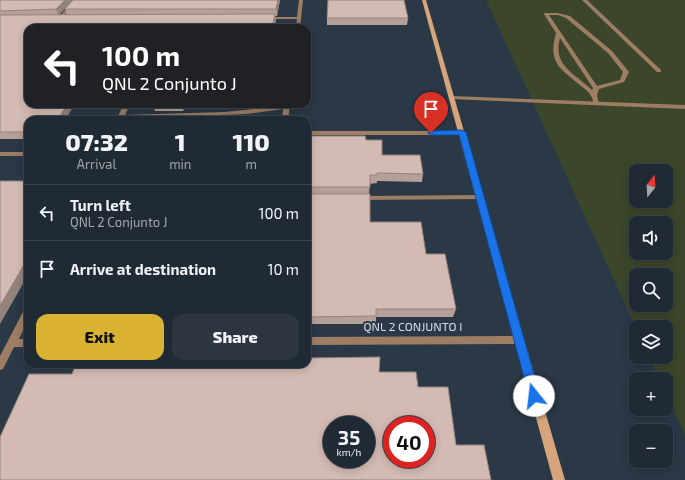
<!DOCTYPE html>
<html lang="en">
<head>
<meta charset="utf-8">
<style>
	body { margin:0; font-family:"Exo 2",sans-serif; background:#2d3640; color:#f1f3f6; height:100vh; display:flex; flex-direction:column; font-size:15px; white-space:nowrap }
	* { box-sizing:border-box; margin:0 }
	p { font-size:13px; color:#a2a7ac }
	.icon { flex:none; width:22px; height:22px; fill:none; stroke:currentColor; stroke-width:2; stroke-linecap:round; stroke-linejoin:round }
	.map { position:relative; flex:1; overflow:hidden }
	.details { position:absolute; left:24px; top:116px; width:287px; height:252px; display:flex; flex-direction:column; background:#202a34; border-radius:12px; box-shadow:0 2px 10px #0003,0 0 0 1px #3d464f }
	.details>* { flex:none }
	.top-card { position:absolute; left:24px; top:24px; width:287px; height:84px; border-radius:12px; box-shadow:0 2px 10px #0003,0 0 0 1px #3d464f; background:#202124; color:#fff; overflow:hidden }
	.needle { width:26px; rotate:18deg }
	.controls { position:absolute; left:629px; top:164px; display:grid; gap:8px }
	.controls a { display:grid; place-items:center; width:44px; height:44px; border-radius:8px; background:#202a34; box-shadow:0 2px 10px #0003,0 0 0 1px #3d464f; font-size:20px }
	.speed { position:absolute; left:323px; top:416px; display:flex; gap:8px; font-size:20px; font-weight:700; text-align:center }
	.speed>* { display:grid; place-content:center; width:52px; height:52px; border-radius:50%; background:#202a34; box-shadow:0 2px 10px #0003,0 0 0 1px #3d464f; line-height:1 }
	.speed small { font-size:10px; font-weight:400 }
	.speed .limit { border:6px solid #d22; background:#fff; color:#111 }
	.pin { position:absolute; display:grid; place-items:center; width:34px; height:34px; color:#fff; margin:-41px -17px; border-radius:50% 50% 50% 0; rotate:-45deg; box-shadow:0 0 4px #0007 }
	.pin .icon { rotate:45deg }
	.me { position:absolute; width:44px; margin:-22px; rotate:344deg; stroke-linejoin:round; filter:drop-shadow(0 0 3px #0008) }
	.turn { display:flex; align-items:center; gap:14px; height:84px; padding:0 12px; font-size:18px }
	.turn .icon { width:52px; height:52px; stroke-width:2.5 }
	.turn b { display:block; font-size:28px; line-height:34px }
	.eta { display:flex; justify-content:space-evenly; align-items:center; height:68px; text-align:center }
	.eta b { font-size:24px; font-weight:800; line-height:28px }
	.cta { display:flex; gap:8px; margin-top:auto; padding:8px 12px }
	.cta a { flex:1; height:46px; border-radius:12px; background:#dab333; color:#111; font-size:16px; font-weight:800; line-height:46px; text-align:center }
	.cta a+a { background:#2d3640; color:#f1f3f6 }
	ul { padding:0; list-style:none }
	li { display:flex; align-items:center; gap:12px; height:56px; padding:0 12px; border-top:1px solid #3d464f }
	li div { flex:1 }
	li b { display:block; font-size:15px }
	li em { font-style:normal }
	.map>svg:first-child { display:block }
	.green { fill:#3b462a; fill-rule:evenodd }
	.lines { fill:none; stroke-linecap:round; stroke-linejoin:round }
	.lane { fill:#9d7e64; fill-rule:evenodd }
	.street { fill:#9d7e64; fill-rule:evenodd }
	.secondary { fill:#d6a57b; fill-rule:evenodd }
	.wall { fill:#b5a099; fill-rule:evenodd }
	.shaded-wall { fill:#94827d }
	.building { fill:#d3bab2; stroke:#94827d; fill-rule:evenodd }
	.route { fill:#1a73e8; stroke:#114b97 }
	.labels { text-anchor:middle; stroke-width:4; stroke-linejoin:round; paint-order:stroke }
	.street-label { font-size:12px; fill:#d4dce5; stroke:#2b3846 }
</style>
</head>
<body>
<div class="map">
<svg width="685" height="480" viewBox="0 0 685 480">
	<rect width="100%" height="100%" fill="#2b3846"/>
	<path class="green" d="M486,0H685V435L666,394V379H659L649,357H666V327L636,328ZM636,171H666V201H636ZM636,223H666V253H636ZM636,275H666V305H636Z"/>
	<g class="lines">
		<path class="lane" d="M582,0H587L661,70V72H657Z
			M544,13H558L570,16L612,51L629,72L624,82L599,89L597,95L599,104L598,105H594C593,102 593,99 591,96C589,92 584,88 580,85C559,68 548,62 556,33L544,14ZM549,15H558L566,18L608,53L623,72L620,80L597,86ZM560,38L593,88L592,90C576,74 552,66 560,38Z"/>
		<path class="street" d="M74,0H78L62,20H58V18Z
			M299,0H303L300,28H296L297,19H265L263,18L265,17H297Z
			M452,96L685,105V109L450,99L449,98Z
			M124,104H130L125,115L225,112L284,106V104H290L288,120H282L283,109L246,114L141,118L116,120Z
			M307,131H462L465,133L462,135H307Z
			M0,152H28V156H0Z
			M480,195H483L484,197L483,199L360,200L356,198L360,196Z
			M28,307V320L19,339H28V347H14L3,369L0,370V356L25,308Z
			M518,336L521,337L523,340L521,343L518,344L307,345V337Z"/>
		<path class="secondary" d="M422,0H426L565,480H553Z"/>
	</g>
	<path class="wall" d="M0,0H280L277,16H275L276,21L274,28H28V139H0ZM72,1L65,9L67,15H59Z
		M327,18H408L407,25H327Z
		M153,104H186L183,111H155Z
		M308,136L366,140L382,155L423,174L422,182L377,181V183L370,184L369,194L370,222L426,254L456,309L453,317H376V324H307V148H310Z"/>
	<path class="shaded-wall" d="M65,0H73L58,16L56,9Z
		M278,0H280L277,16L276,9Z
		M275,14L276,21L274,28H272Z
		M68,104H75L65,120H57Z
		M181,104H186L183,111Z
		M28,258V275L0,324V306Z"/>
	<path class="building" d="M0,0H65L56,9L0,11Z
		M73,0H278L276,9H65Z
		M328,0H404L408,18H327Z
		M275,14L272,28H28V104H68L57,120H28V132H0V15Z
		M308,136H365L366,140H382V155H420L423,174L377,173V175H370V187H307V148H310Z
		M0,181H28V258L0,306Z
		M307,194H370V222H421L426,254H445L456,309H376V316L307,317Z
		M380,357L379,372H416L418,387H448L456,445H484L491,480H0V437L29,374H72L76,364H307V358ZM332,425H366V459H332ZM392,425H426V459H392Z"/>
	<path class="route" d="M462,130L466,132L540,396L539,400L534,401L530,400L529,396L459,135H431L428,133L431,131Z"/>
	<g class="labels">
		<g class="street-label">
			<text x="413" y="331">QNL 2 CONJUNTO I</text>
		</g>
	</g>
</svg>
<div class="controls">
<a><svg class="needle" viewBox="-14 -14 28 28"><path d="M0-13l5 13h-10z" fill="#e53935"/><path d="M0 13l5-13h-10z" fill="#a2a7ac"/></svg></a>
<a><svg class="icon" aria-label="sound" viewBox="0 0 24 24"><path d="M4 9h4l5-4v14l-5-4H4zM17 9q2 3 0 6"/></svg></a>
<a><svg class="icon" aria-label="search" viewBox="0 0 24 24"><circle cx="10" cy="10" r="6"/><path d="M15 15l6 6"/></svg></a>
<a><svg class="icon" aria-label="layers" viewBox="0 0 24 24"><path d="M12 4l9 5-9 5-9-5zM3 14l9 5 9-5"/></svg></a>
<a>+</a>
<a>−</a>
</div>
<div class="speed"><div>35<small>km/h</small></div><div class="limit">40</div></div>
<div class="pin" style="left:431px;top:133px;background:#d93025"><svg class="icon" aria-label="arrive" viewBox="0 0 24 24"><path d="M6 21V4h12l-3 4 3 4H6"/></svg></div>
<svg class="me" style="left:534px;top:396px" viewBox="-20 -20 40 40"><circle r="19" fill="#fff"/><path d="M0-13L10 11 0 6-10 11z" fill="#1a73e8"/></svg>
<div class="top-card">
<div class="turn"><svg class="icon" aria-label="left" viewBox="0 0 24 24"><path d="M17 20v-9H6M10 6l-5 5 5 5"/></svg><div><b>100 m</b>QNL 2 Conjunto J</div></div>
</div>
<section class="details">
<div class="eta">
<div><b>07:32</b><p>Arrival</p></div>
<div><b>1</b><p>min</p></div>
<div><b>110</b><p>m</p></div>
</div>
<ul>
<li><svg class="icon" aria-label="left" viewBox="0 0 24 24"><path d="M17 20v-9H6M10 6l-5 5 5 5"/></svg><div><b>Turn left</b><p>QNL 2 Conjunto J</p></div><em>100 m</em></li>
<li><svg class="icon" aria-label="arrive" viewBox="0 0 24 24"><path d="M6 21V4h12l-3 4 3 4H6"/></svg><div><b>Arrive at destination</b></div><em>10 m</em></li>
</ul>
<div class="cta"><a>Exit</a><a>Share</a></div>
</section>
</div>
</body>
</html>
